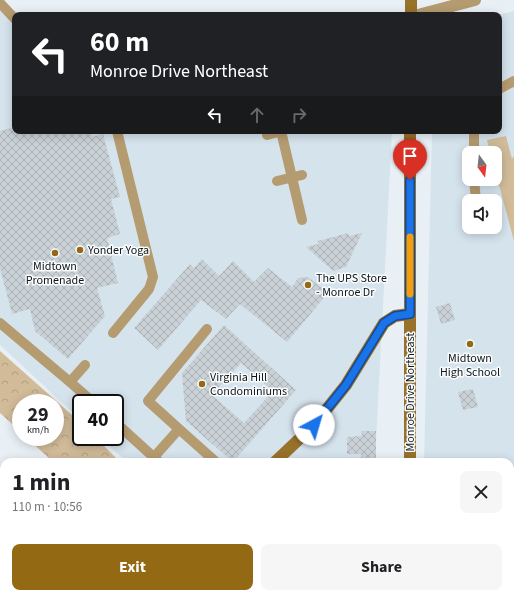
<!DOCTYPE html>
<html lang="en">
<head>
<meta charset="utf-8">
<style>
	body { margin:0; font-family:"Source Sans 3",sans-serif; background:#f6f6f6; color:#202124; height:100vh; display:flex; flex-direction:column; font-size:15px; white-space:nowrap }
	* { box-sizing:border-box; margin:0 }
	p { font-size:13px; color:#757577 }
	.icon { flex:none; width:22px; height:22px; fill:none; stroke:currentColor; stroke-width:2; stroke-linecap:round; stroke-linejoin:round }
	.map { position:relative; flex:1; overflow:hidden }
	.sheet { position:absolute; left:0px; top:458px; width:514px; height:140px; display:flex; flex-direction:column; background:#fff; border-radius:12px 12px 0 0; box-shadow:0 2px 10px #0003 }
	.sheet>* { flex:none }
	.top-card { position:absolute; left:12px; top:12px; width:490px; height:122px; border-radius:8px; box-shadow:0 2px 10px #0003; background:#202124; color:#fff; overflow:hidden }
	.needle { width:26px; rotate:165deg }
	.tools { position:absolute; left:462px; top:146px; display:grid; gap:8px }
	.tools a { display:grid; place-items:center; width:40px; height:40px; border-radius:8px; background:#fff; box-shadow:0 2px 10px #0003; font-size:20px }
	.speed { position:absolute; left:12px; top:394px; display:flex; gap:8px; font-size:20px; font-weight:700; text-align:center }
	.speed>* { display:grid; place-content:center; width:52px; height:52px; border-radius:50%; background:#fff; box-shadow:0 2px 10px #0003; line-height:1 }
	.speed small { font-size:10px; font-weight:400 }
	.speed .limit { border:2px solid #111; border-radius:6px; background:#fff; color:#111 }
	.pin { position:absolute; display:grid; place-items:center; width:34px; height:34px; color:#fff; margin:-41px -17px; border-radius:50% 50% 50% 0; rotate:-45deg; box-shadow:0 0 4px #0007 }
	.pin .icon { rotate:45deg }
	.me { position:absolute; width:44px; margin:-22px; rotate:39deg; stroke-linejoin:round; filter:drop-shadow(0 0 3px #0008) }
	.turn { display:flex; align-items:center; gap:14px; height:84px; padding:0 12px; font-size:18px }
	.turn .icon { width:52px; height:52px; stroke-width:2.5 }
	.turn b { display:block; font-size:28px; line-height:34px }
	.lanes { display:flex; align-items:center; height:38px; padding:0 12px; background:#0003; justify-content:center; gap:20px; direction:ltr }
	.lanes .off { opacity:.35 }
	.round { display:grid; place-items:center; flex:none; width:42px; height:42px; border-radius:8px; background:#f6f6f6 }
	.head { display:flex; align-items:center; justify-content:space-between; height:68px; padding:0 12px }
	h1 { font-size:24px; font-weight:700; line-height:30px }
	.primary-button { display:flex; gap:8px; margin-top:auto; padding:8px 12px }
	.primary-button a { flex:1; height:46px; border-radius:8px; background:#936913; color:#fff; font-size:16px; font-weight:700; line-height:46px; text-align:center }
	.primary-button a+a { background:#f6f6f6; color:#202124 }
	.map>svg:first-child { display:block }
	.built { fill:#d5e3ed; fill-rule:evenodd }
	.park { fill:url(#park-crowns) }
	.pitch { fill:#d1bb99 }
	.building { fill:url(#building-cross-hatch); fill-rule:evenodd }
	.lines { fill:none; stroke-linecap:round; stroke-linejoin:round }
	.lane { stroke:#b59b70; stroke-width:10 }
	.street { stroke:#b59b70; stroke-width:12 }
	.secondary { stroke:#98712b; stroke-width:12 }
	.route-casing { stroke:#114b97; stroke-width:10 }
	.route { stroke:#1a73e8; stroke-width:7 }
	.slow { stroke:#f59e0b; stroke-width:7 }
	.poi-dot { fill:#936913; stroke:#fafdff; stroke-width:1.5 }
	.labels { text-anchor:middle; stroke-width:3; stroke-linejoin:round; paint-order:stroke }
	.poi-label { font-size:12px; fill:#121516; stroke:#fafdff; text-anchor:start }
	.street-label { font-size:12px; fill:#121516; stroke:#fafdff }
</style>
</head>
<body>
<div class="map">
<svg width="514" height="598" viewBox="0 0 514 598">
	<defs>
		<pattern id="park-crowns" width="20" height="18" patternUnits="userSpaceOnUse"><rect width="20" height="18" fill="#d1bb99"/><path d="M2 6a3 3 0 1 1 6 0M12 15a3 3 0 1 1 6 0" fill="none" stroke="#b2a083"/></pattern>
		<pattern id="building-cross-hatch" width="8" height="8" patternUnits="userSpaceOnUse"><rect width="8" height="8" fill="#cad1d6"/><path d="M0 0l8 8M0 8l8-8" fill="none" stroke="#acb3b7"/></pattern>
	</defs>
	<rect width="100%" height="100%" fill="#e9f0f5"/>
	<path class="built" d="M0,0L15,24V131H392L375,462H127L99,437H115V403H81V420L0,345Z
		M514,11V598H420V594H510V462H424L432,131H499L498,15ZM469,153H495V179H469ZM469,201H495V227H469Z
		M270,594H368V598H274Z"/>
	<path class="park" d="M0,351L81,423V437H95L120,462H53L26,437H55V403H21V432L0,413Z
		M194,594H256L260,598H198Z"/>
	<path class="pitch" d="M506,136L512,159L514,156V241L495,170V153H490L487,140Z"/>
	<path class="building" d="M15,127V131H91L92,137L103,134L120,197L111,199L120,234L107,238L118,283L97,288L105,316L68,359L35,331L30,309L12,314L0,268V131Z
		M348,233L349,236L362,233L346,267L333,271L306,247L318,244V241Z
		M202,259L219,276L233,261L254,282L268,268L292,287L298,278L308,277L328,293L287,342L240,304L226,319L201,300L158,350L134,328L190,264L194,268Z
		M450,303L455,320L441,324L436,307Z
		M224,325L296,390L233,462L186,421L182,373ZM241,363L273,391L244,423L212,395Z
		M473,389L478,407L463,410L458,392Z
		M361,431H376V459L361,460V454H347V437L362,436Z"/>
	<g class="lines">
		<path class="lane" d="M0,3L15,19
			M499,89L514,81
			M281,131L302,220
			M474,131V153
			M267,135L282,131
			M474,179L476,201
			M277,181L302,175
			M0,323L70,382
			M113,333L149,289L153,277L117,131
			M85,365L70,382L94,403
			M115,422L159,462
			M179,429L148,401L207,329
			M154,457L179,429L216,462
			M60,598L65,594"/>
		<path class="street" d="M418,15L475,0
			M144,594L149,598"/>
		<path class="secondary" d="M411,0V15
			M275,462L314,425L346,385L384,323L395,316L409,314
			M410,462V131
			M410,594V598
			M120,598L125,594"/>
	</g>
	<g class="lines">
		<defs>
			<path id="route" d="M314,425L346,385L384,323L395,316L410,314V180"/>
		</defs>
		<use href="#route" class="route-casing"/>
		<use href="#route" class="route"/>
		<path class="slow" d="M410,294V237"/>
	</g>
	<g class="poi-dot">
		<circle cx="80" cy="250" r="4"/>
		<circle cx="55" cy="253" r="4"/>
		<circle cx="308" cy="285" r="4"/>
		<circle cx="470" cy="344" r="4"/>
		<circle cx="202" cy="384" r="4"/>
	</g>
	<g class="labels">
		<g class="poi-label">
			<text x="88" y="254">Yonder Yoga</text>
			<text x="55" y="270" text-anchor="middle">Midtown<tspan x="55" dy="14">Promenade</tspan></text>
			<text x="316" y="282">The UPS Store<tspan x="316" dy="14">- Monroe Dr</tspan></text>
			<text x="470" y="362" text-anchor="middle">Midtown<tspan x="470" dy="14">High School</tspan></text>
			<text x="210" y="381">Virginia Hill<tspan x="210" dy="14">Condominiums</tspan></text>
		</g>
		<g class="street-label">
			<text transform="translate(410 392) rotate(-90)" y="4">Monroe Drive Northeast</text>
		</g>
	</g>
</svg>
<div class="tools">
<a><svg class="needle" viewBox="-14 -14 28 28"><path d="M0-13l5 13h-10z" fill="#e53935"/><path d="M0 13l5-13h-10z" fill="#757577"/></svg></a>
<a><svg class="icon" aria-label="sound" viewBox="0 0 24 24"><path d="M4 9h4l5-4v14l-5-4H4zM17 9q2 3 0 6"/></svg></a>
</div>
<div class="speed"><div>29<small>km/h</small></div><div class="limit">40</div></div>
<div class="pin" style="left:410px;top:180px;background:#d93025"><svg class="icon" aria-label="arrive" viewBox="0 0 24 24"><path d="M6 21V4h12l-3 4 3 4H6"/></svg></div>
<svg class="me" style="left:314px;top:425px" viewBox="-20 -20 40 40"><circle r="19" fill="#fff"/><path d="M0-13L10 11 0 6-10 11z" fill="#1a73e8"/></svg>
<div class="top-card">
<div class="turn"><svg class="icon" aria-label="left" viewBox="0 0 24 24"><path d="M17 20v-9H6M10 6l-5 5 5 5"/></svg><div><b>60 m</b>Monroe Drive Northeast</div></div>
<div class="lanes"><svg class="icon" aria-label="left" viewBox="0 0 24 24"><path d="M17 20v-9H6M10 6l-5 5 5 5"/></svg><svg class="icon off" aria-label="ahead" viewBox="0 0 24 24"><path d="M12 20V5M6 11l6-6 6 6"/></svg><svg class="icon off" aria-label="right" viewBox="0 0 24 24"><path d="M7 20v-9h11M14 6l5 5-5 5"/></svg></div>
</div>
<section class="sheet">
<div class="head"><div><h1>1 min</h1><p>110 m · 10:56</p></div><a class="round"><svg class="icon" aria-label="close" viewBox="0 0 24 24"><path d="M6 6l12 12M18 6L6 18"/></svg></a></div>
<div class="primary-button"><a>Exit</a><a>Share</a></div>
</section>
</div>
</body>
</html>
